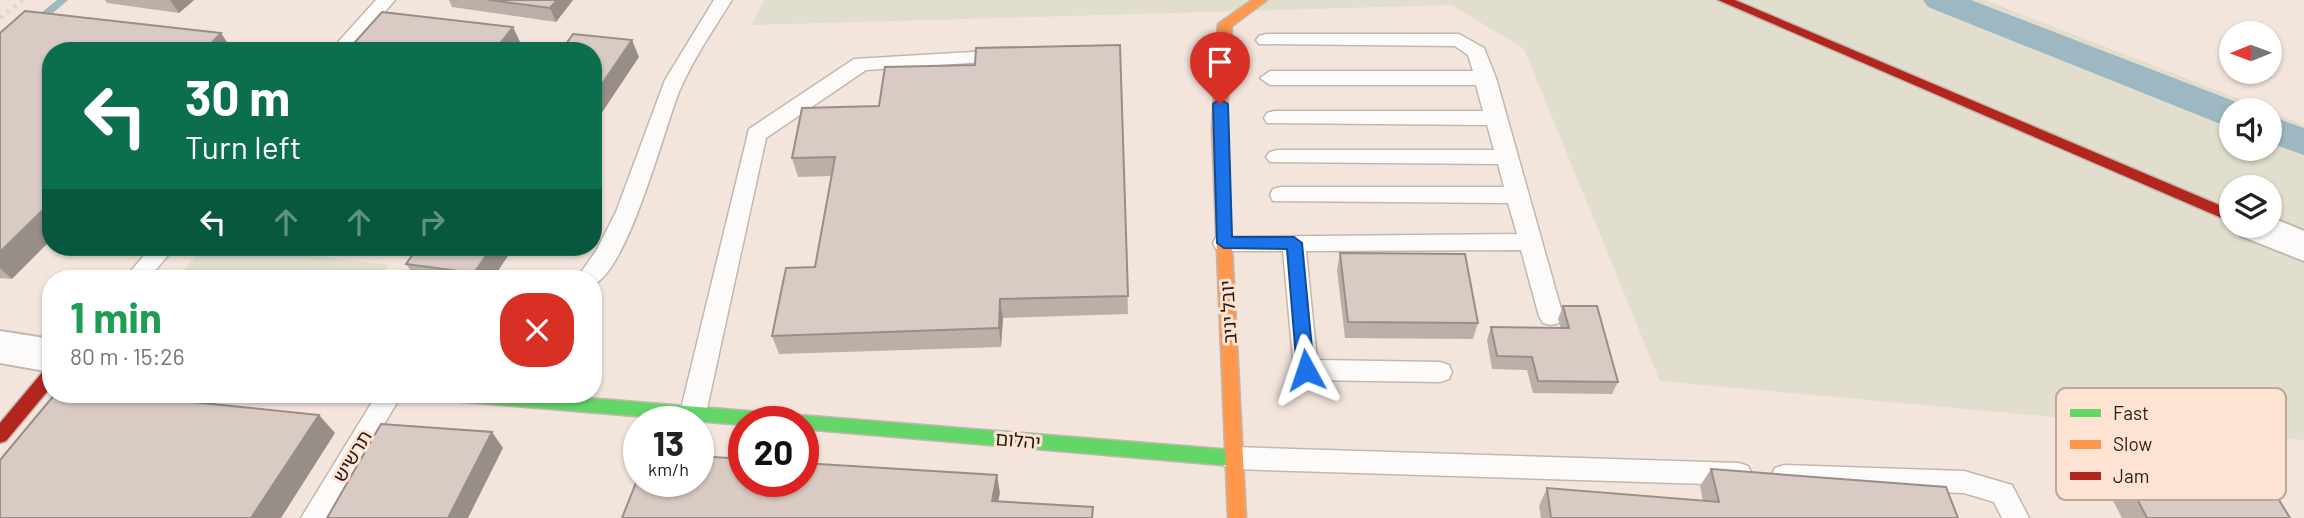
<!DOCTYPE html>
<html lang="en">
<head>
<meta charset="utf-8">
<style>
	body { margin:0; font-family:Barlow,"Noto Sans Hebrew",sans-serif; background:#f2f2f2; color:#222; height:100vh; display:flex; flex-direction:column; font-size:26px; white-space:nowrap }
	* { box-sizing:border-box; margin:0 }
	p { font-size:23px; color:#767676 }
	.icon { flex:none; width:38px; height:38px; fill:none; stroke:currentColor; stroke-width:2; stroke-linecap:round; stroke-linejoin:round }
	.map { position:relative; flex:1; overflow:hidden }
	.side { position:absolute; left:42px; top:270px; width:560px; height:133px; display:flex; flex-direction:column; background:#fff; border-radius:28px; box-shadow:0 2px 5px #0004 }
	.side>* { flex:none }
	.guide { position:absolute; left:42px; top:42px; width:560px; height:214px; border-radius:28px; box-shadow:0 2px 5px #0004; background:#0b6e4f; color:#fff; overflow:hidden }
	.needle { width:46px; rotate:269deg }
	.buttons { position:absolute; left:2219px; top:21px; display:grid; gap:14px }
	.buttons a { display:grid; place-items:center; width:63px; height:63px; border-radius:50%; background:#fff; box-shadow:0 2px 5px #0004; font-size:35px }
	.speed { position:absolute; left:623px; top:406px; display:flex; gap:14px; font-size:35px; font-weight:700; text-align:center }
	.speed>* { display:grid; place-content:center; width:91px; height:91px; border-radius:50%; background:#fff; box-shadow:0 2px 5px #0004; line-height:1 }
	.speed small { font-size:18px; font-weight:400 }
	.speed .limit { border:10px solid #d22; background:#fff; color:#111 }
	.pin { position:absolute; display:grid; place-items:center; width:60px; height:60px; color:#fff; margin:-72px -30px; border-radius:50% 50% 50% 0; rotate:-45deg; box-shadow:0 0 7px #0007 }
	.pin .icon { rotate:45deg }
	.me { position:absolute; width:77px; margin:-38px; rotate:355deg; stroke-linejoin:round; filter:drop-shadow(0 0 5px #0008) }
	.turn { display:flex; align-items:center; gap:24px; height:147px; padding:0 28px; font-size:32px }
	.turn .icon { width:91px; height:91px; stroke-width:2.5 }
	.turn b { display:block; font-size:49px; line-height:60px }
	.lanes { display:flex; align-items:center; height:66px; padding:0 28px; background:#0003; justify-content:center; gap:35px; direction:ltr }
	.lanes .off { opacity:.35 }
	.round { display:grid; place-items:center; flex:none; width:74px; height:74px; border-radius:28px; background:#f2f2f2 }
	.headline { display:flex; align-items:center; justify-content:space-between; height:119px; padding:0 28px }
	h1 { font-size:42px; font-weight:700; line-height:52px; color:#1e9e55 }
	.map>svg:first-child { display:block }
	.green { fill:#e1decd; fill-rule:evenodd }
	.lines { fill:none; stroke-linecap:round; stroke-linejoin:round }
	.stream { fill:#9db8c0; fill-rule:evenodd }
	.canal { fill:#9db8c0; fill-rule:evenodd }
	.lane-casing { stroke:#c2b7af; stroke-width:3 }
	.street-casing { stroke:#c2b7af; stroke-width:4 }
	.fast-casing { stroke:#c2b7af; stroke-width:3 }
	.slow-casing { stroke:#c2b7af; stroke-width:3 }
	.jam-casing { stroke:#c2b7af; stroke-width:3 }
	.path { stroke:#ddd8d5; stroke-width:4.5; stroke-dasharray:3.5 5; stroke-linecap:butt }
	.lane { fill:#fdfbfa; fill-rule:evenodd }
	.street { fill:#fdfbfa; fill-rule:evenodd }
	.fast { fill:#63d668; fill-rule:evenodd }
	.slow { fill:#ff974d; fill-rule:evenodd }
	.jam { fill:#b3261e; fill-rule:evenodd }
	.wall { fill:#bbafa8 }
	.shaded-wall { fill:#988e88 }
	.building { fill:#d9cbc3; stroke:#988e88; stroke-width:2 }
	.route { fill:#1a73e8; stroke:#114b97; stroke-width:2 }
	.labels { text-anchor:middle; stroke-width:6; stroke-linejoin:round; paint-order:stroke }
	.street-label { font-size:19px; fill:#261c16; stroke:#fee3d2 }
	.key { fill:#fee3d2; stroke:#bda79a; stroke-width:2 }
	.key-label { font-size:19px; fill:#261c16 }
</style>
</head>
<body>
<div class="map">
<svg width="2304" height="518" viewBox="0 0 2304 518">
	<rect width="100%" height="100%" fill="#f4e5dc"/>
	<path class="green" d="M764,0H1985L2267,110H2231V149H2270V111L2304,125V440L1660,381L1524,49L1452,5L752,25ZM2231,187H2270V226H2231Z
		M204,247H241L389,265L379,278H177Z"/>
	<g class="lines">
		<path class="stream" d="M57,0H68L39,25H31V21Z"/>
		<path class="canal" d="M1923,0H1971L2244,105L2247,110H2231V126L2218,123L1928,7Z
			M2270,116L2304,128V155L2270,143Z"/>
		<defs>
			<path id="lane" d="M376,0H395L351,51H330Z
				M714,0H732C713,30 693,59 679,92C663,132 629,268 593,285V278H577L596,251L616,212L665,80Z
				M1266,34H1459L1484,48L1496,78L1563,316L1559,323L1551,325L1543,323L1539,316L1521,250L1306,251L1317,360L1440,362L1449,365L1452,372L1449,379L1440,382L1306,380L1297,377L1294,370L1283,251H1224L1216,249L1213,243L1216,237L1517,234L1508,203L1273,201L1270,195L1273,189L1281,187H1504L1498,164L1270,162L1266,157L1270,152L1277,150H1494L1487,125L1267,123L1264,118L1267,113L1274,111H1483L1476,85H1270L1260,78L1270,71H1473L1468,55L1455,46L1259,44L1256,40L1259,36Z
				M1006,50L1013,52L1016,56L1013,60L866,70L766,138L706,413L702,420H684L680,413L749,129L854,59Z
				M151,247H175L149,278H125Z
				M377,394H402L329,518H301Z
				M1233,447L1739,463L1748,466L1752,474L1748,482L1739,485L1233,469L1224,466L1220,458L1224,450Z
				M1784,465L1964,471L2012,485L2029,518H2002L1994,502L1964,493L1784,487L1775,484L1771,476L1775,468Z"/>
			<path id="street" d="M2270,217L2304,231V261L2241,236L2235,226H2270Z
				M0,331L51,339V372L0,363Z"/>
			<path id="fast" d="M443,394H537L1233,450L1239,453L1242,458L1239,463L1233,466L803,429V422H744V425L452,401L446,399Z"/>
			<path id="slow" d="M1252,0H1267L1232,26L1226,130L1246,518H1228L1212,130L1218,24Z"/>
			<path id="jam" d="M1718,0H1735L2231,210V222Z
				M51,367V387L6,441L0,443V423L45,369Z"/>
		</defs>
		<use href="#lane" class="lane-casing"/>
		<use href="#street" class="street-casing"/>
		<use href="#fast" class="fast-casing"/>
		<use href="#slow" class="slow-casing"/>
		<use href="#jam" class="jam-casing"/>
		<path class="path" d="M0,18L23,0"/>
		<use href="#lane" class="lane"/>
		<use href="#street" class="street"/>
		<use href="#fast" class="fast"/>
		<use href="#slow" class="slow"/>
		<use href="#jam" class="jam"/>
	</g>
	<path class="wall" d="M105,0H194L179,13L107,3Z
		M449,0H573L556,22L452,7Z
		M0,33L51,51L12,279L0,278Z
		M1120,45L1128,314L1003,318L1001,347L779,354L772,336L815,267L832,176L798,177L792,158L879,106L975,65Z
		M418,247H514L493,278H416L406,264Z
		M1340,253L1478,323L1473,339L1345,338L1337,270Z
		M1563,306L1618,382L1612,394L1533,393L1527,370L1492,369L1487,340L1491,327L1561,328L1558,319Z
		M2102,432L2290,518H2122L2086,448Z
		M1711,469L1958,518H1541L1539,506L1547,488L1703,501L1700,486Z"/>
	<path class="shaded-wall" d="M170,0H194L179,13Z
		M557,0H573L556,22L550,8Z
		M513,27L522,46L519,51H494Z
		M221,33L233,51H204Z
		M632,40L639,57L593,126V97Z
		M51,202V240L12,279L0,268V252Z
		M492,247H514L493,278H478L474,273Z
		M1000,299L1003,318L1001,347L999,328Z
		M319,415L335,433L281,518H251Z
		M492,432L503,448L468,518H448Z
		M997,475L1000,493L995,518L992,501Z"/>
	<path class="building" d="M489,0H557L550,8Z
		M25,11L221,33L204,51H51V202L0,252V33Z
		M382,12L513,27L494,51H347Z
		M573,34L632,40L593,97V51H561Z
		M1120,45L1128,296L1000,299L999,328L772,336L786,268L815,267L835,157L792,158L802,108L879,106L885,67L975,65L976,48Z
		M418,247H492L474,273L406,264Z
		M1340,253L1465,254L1478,323L1348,322Z
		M1563,306H1597L1618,382L1538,381L1532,357L1497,356L1491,327L1569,328Z
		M55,394H114L319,415L251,518H0V460Z
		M381,424L492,432L448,518H327Z
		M2102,432L2241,438L2290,518H2147Z
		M698,456L744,459V481H803V463L997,475L992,501L1093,507L1092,518H622L639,475V481H698Z
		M1711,469L1946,487L1958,518H1551L1547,488L1719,502Z"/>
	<path class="route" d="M1220,99L1228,104L1232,237H1294L1302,243L1314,370L1306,377L1297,370L1287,249L1224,248L1217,243L1213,104Z"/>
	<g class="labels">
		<g class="street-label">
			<text transform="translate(1228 312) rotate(-93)" y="7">יובל יניב</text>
			<text transform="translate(1018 440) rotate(5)" y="7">יהלום</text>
			<text transform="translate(352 456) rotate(-59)" y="7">תרשיש</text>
		</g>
	</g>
	<rect x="2056" y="388" width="230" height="112" rx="10" class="key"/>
	<rect x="2070" y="409" width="31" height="8" fill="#63d668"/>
	<rect x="2070" y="440" width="31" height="9" fill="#ff974d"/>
	<rect x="2070" y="472" width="31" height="8" fill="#b3261e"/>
	<g class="key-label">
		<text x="2113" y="420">Fast</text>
		<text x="2113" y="451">Slow</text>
		<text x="2113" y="483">Jam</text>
	</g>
</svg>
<div class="buttons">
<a><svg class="needle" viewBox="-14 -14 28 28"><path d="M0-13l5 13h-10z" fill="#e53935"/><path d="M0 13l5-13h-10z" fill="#767676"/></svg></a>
<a><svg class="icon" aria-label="sound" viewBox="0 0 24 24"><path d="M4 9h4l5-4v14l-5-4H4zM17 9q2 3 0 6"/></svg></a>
<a><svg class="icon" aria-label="layers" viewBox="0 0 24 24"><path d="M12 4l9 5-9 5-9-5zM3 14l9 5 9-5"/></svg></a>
</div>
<div class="speed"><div>13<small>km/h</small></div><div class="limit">20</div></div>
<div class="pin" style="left:1220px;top:104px;background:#d93025"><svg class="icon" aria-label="arrive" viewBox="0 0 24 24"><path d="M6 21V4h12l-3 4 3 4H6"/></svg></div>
<svg class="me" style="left:1306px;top:370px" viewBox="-20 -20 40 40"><path d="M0-17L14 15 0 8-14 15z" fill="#1a73e8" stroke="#fff" stroke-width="4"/></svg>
<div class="guide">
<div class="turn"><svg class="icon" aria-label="left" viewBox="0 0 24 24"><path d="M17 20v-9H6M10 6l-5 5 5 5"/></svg><div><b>30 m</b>Turn left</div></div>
<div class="lanes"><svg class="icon" aria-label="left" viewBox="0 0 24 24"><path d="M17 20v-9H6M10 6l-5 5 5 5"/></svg><svg class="icon off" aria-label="ahead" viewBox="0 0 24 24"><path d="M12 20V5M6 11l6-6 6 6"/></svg><svg class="icon off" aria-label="ahead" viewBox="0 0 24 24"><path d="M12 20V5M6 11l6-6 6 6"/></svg><svg class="icon off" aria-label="right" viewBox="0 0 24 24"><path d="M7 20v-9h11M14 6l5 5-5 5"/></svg></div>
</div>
<section class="side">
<div class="headline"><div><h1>1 min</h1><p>80 m · 15:26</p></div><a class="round" style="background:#d93025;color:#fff"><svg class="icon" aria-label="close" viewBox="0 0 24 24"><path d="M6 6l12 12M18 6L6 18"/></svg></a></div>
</section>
</div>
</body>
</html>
